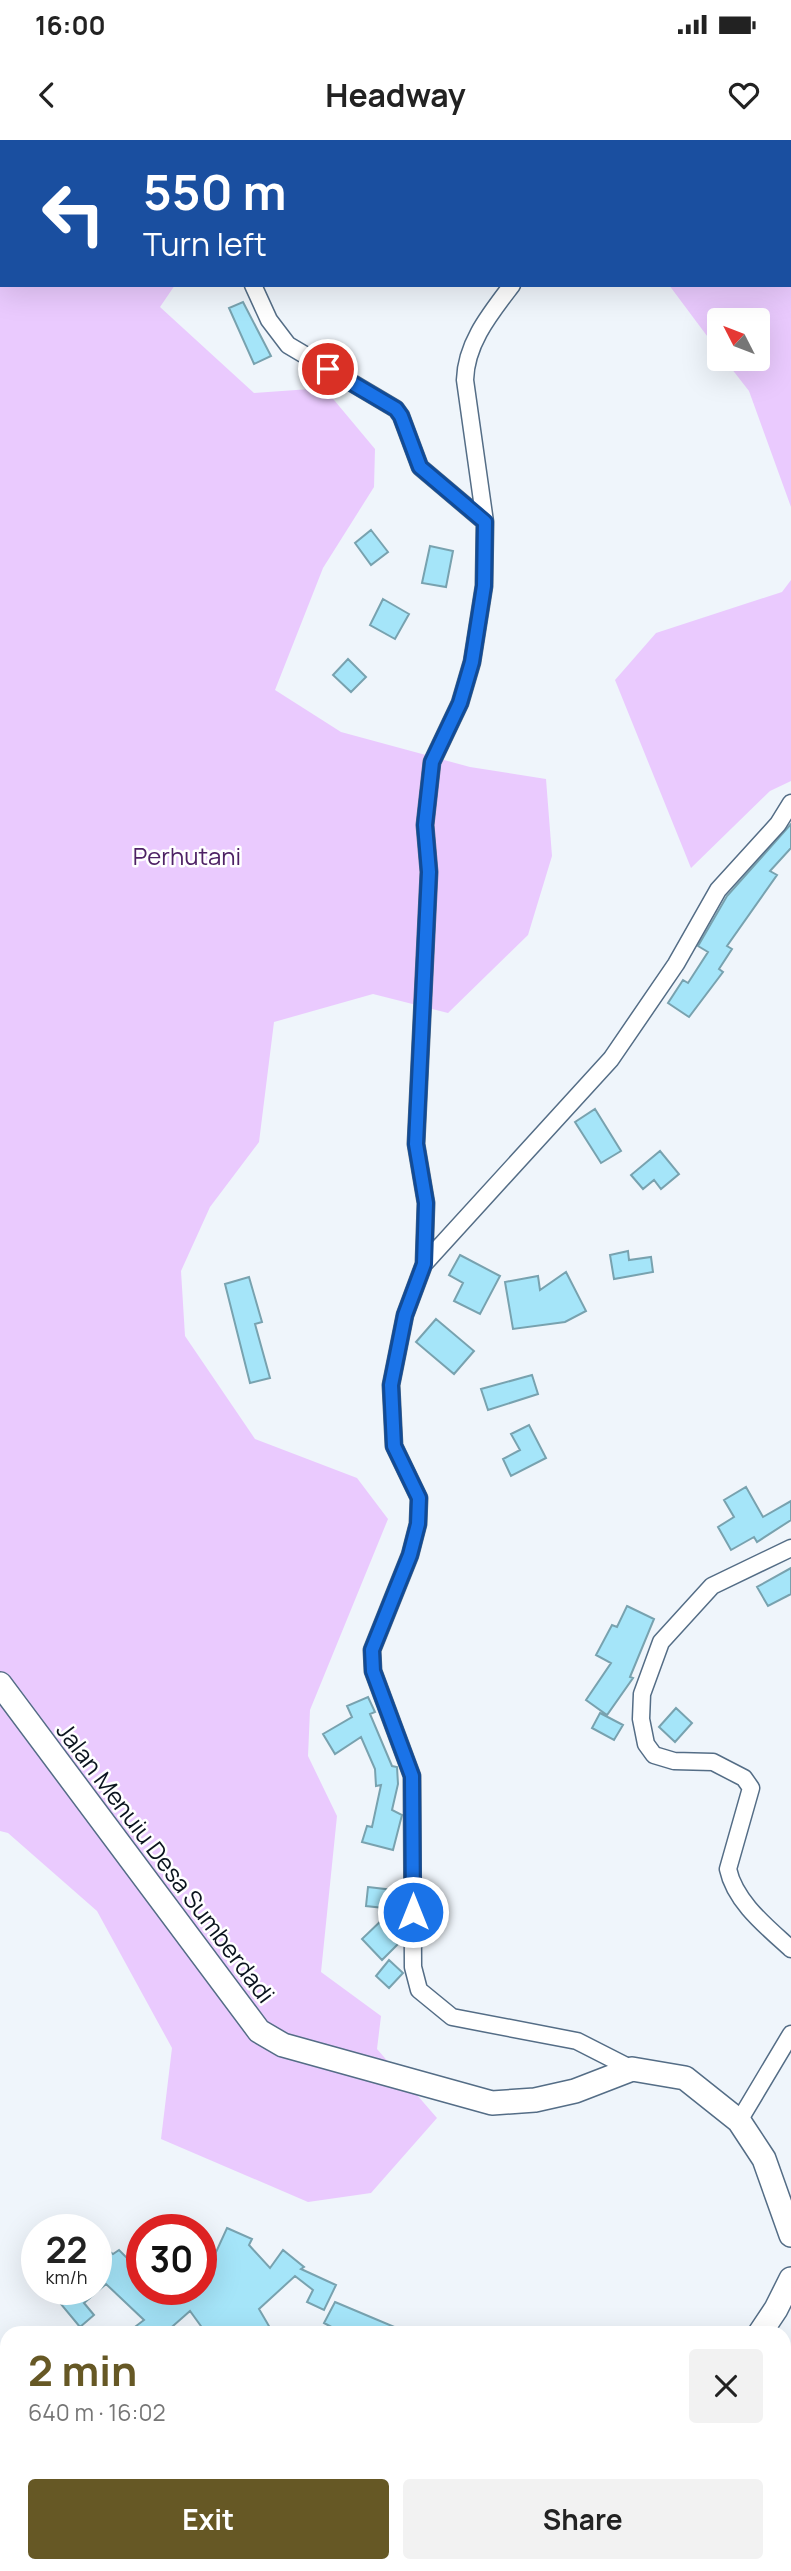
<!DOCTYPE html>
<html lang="en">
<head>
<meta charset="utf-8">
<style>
	body { margin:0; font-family:Manrope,sans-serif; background:#f2f2f2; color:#222; height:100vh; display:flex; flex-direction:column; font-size:26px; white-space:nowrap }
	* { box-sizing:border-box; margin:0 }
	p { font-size:23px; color:#767676 }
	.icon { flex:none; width:38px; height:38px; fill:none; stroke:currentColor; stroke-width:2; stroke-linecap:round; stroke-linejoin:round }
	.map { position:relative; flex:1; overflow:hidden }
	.sheet { position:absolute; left:0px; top:2186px; width:791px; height:247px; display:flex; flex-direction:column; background:#fff; border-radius:21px 21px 0 0; box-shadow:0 7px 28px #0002 }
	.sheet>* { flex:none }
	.guide { position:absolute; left:0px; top:0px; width:791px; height:147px; box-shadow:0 7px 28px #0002; background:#1a4fa0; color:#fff; overflow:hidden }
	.needle { width:46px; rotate:312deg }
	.buttons { position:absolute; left:707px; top:168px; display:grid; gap:14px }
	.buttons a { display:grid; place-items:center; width:63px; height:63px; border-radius:7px; background:#fff; box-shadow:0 7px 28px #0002; font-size:35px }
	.speed { position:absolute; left:21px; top:2074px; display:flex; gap:14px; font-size:35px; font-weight:700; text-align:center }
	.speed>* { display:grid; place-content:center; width:91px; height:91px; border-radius:50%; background:#fff; box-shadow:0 7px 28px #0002; line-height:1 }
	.speed small { font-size:18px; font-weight:400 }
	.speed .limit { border:10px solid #d22; background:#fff; color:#111 }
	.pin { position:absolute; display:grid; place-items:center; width:60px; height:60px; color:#fff; margin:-30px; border:4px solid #fff; border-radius:50%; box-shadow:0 2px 7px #0007 }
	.me { position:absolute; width:77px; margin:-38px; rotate:0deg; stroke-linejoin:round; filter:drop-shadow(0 0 5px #0008) }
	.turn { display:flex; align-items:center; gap:24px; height:147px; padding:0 28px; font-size:32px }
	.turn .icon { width:91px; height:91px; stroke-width:2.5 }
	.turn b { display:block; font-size:49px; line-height:60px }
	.round { display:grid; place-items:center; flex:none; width:74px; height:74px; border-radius:7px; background:#f2f2f2 }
	.summary { display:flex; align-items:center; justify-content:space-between; height:119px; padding:0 28px }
	h1 { font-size:42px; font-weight:700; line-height:52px; color:#665825 }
	.primary-button { display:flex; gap:14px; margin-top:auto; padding:14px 28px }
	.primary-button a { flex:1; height:80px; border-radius:7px; background:#665825; color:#fff; font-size:28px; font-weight:700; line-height:80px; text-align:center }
	.primary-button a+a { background:#f2f2f2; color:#222 }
	.status { display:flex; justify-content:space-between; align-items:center; height:49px; padding:0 35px; background:#fff; direction:ltr }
	.status svg { height:19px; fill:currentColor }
	header { display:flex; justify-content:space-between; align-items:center; height:91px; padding:0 28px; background:#fff; font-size:32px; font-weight:700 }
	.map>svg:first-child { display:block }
	.green { fill:#eacafe }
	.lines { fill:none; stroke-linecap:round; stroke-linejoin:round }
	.river { stroke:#82dcd3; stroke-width:32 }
	.building { fill:#a5e5f9; stroke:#78a2af; stroke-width:2 }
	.street-casing { stroke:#546d86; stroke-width:19 }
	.secondary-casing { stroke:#546d86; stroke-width:26 }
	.street { stroke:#fff; stroke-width:16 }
	.secondary { stroke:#fff; stroke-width:23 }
	.route-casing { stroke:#114b97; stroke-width:18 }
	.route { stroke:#1a73e8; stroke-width:12 }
	.labels { text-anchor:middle; stroke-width:5; stroke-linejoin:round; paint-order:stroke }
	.park-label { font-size:24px; fill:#4e2265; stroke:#fff }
	.street-label { font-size:24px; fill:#0b141e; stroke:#fff }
</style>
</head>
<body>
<div class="status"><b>16:00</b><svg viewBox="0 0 49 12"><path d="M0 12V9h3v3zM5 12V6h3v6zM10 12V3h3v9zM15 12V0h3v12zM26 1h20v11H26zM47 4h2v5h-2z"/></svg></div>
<header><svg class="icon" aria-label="back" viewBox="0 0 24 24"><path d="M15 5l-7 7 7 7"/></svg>Headway<svg class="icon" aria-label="heart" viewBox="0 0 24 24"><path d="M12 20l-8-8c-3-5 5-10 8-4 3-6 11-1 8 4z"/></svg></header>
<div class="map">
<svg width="791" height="2431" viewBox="0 0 791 2431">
	<rect width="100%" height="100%" fill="#eff5fb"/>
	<path class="green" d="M0,0H278L2,2V145H175L160,167L254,253L324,248L375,309L374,347L323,428L275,550L341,592L470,627L546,639L552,716L528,795L448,873L373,854L274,882L259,1002L210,1067L181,1131L185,1196L255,1299L357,1338L388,1379L310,1570L308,1616L337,1676L321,1832L381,1876L377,1909L437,1978L371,2053L308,2062L161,1999L172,1908L97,1771L8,1693L0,1691Z
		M770,0H791V367L749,251L724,219H758V180H719V212L669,145H789V2Z
		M791,440V641L770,651L691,728L615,540L656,493L782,452Z"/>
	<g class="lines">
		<path class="river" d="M784,2342L791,2340"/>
	</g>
	<path class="building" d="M243,162L271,216L254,224L229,168Z
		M371,390L388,412L371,425L355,403Z
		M430,406L453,411L446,447L422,443Z
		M383,459L409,474L395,499L370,485Z
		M348,519L366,537L351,552L333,535Z
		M791,684V708L770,731L777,735L727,806L732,809L719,829L723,832L689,877L668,863L683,840L688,843L708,812L698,806L727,756Z
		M595,969L621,1011L601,1023L575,982Z
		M660,1011L679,1034L661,1049L654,1040L643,1049L631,1035Z
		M628,1111L629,1120L651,1117L653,1132L614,1139L610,1115Z
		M460,1115L500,1136L480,1174L454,1161L463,1143L449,1135Z
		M566,1132L586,1171L565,1182L513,1189L505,1142L538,1136L540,1150Z
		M249,1137L262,1182L255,1184L270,1238L250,1243L225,1144Z
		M436,1179L474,1211L454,1234L416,1202Z
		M532,1235L538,1254L488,1270L481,1249Z
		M529,1285L546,1318L511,1336L503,1319L520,1310L511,1294Z
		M746,1347L763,1377L791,1361V1380L757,1402L754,1397L731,1410L718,1387L734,1377L724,1360Z
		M791,1428V1454L768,1466L757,1447Z
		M627,1466L654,1479L630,1537L633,1538L607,1575L586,1560L611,1523L596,1515L612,1485L617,1487Z
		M368,1557L375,1572L370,1574L392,1626L397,1627L398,1644L392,1670L402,1675L393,1710L362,1702L367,1686L372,1687L381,1645L376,1646L375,1629L361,1597L335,1614L323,1594L352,1577L347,1566Z
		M676,1568L692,1583L675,1602L659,1587Z
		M600,1573L623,1585L614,1600L592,1588Z
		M368,1747L402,1751V1770L366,1766Z
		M386,1776L402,1793V1800L382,1820L362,1799Z
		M389,1820L403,1833L389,1848L376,1836Z
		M227,2088L252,2099L249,2105L270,2128L283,2110L304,2127L301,2129L336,2145L324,2170L307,2162L313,2150L295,2136L259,2169L273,2193H206L190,2171L165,2193H127L144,2180L106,2144L84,2163L94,2175L80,2187L60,2163L77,2149H96V2117L103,2107L113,2114L119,2110L142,2133V2149H201V2112L212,2121Z
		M335,2162L404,2191L403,2193H347L337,2190L324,2183Z"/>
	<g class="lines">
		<defs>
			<path id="street" d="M319,2L320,0
				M687,2L692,0
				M253,145L269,180L288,205L396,269L401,276L420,327L485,382
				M424,1124L426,1063L416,1004L429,732L425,685L432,622L460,563L472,522L484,446L485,382L465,240C466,203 490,174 512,145
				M791,1408L712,1446L661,1502L642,1554L641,1579L646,1604L654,1615L674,1621L713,1622L744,1638L751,1648L728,1729C735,1762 767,1787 791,1809
				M632,1929L577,1901L452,1877L419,1850L413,1827L412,1636L373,1531L372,1510L410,1415L418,1384L419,1358L394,1306L391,1245L405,1175L424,1124L611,919L676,824L718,750L778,684L791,663
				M739,1981L791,1894
				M0,2319L7,2324
				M215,2426L225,2431
				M470,2431L473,2426"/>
			<path id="secondary" d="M0,1544L259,1891L283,1905L492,1963L535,1960L575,1951L632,1929L685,1938L739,1981L764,2019L791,2095
				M760,2193L776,2169L791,2139
				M784,2392L791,2391"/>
		</defs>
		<use href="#street" class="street-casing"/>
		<use href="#secondary" class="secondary-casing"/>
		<use href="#street" class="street"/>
		<use href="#secondary" class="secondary"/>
	</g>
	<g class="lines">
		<defs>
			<path id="route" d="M328,229L396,269L401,276L420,327L485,382L484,446L472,522L460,563L432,622L425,685L429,732L416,1004L426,1063L424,1124L405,1175L391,1245L394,1306L419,1358L418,1384L410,1415L372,1510L373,1531L412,1636L413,1772"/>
		</defs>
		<use href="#route" class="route-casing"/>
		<use href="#route" class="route"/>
	</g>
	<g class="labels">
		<g class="park-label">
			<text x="187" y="725">Perhutani</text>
		</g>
		<g class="street-label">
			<text transform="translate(165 1723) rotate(53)" y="8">Jalan Menuiu Desa Sumberdadi</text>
		</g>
	</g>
</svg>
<div class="buttons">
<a><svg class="needle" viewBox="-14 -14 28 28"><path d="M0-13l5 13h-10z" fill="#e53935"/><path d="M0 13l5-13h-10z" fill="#767676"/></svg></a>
</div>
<div class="speed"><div>22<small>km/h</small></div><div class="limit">30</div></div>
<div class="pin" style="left:328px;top:229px;background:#d93025"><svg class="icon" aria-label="arrive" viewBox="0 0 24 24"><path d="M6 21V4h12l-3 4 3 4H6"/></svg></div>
<svg class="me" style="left:413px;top:1772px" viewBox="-20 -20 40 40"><circle r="17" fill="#1a73e8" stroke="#fff" stroke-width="3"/><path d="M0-11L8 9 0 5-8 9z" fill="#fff"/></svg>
<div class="guide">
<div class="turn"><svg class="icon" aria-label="left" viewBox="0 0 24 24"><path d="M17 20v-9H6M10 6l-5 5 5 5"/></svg><div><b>550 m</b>Turn left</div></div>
</div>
<section class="sheet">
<div class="summary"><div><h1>2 min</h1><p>640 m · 16:02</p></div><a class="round"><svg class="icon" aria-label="close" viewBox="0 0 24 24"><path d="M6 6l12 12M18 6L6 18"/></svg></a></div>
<div class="primary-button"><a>Exit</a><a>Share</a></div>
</section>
</div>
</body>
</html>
